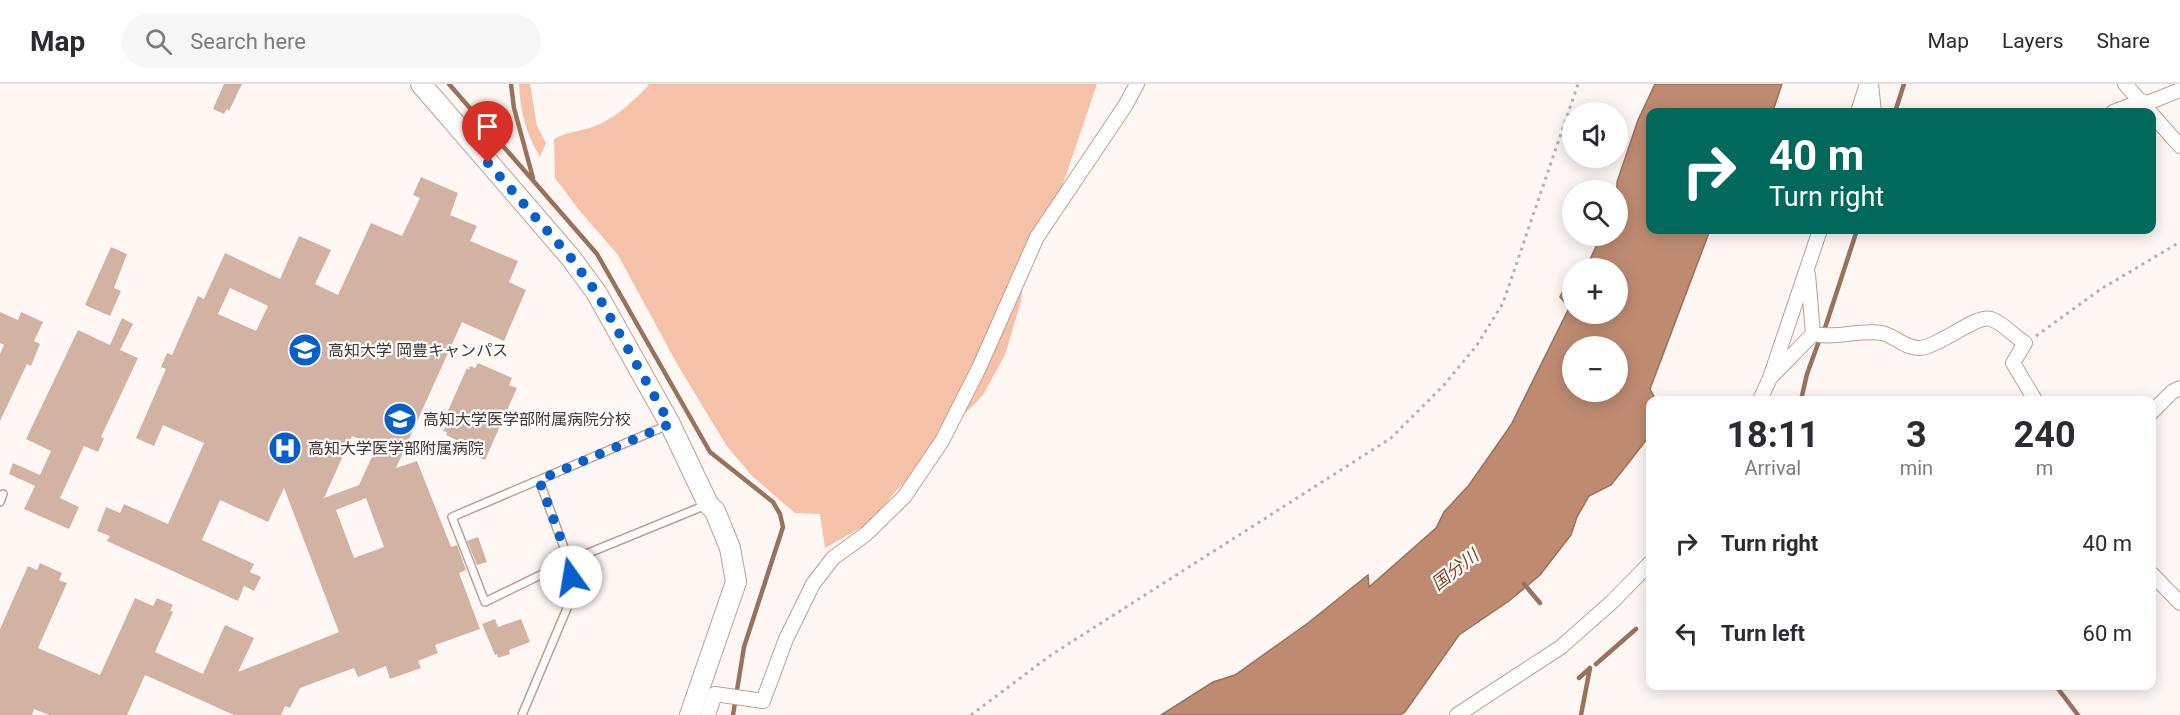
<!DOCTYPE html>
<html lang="en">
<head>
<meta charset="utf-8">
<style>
	body { margin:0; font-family:Roboto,"Noto Sans JP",sans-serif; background:#f7f7f7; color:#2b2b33; height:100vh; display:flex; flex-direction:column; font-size:22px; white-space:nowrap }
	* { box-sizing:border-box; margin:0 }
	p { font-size:20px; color:#7c7c81 }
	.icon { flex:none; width:33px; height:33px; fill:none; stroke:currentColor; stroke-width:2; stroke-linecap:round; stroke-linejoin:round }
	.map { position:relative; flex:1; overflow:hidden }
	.sheet { position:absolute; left:1646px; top:312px; width:510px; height:294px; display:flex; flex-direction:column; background:#fff; border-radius:12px; box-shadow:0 3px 15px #0003 }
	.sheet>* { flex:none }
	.guide { position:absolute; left:1646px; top:24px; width:510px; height:126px; border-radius:12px; box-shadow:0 3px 15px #0003; background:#00695c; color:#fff; overflow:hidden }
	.buttons { position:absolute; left:1562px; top:18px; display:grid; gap:12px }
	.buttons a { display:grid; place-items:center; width:66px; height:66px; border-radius:50%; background:#fff; box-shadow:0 3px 15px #0003; font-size:30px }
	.pin { position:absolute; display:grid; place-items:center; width:51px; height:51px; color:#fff; margin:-62px -26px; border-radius:50% 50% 50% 0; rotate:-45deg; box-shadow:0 0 6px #0007 }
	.pin .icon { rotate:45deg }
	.me { position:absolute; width:66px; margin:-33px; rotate:347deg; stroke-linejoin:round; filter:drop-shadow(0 0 4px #0008) }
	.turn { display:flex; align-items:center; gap:21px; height:126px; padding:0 24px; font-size:27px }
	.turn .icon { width:78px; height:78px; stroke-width:2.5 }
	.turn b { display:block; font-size:42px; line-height:51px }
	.eta { display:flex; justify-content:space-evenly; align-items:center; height:102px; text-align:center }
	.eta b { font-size:36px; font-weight:700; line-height:42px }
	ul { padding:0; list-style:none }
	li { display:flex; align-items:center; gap:18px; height:90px; padding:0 24px }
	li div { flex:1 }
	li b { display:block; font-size:22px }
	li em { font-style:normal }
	header { display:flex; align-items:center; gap:36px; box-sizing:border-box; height:84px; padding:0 30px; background:#fff; border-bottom:2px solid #e1e1e2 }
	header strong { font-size:28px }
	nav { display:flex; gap:33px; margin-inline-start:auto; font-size:21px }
	.search { width:420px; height:54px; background:#f7f7f7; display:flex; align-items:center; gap:15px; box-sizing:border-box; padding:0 21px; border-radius:33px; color:#7c7c81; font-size:22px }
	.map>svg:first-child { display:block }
	.green { fill:#f5c1a8 }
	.water { fill:#be8b71; stroke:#99725e; stroke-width:1.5; fill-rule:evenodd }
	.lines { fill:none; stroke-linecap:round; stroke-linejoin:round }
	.stream { stroke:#99725e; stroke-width:4.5 }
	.building { fill:#d2b2a2; fill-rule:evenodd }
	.lane-casing { stroke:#be9f90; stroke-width:10 }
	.street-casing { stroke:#be9f90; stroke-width:16 }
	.secondary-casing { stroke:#be9f90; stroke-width:22 }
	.path { stroke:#bab1ad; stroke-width:3; stroke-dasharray:3 4.5; stroke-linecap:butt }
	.lane { stroke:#fff; stroke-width:7 }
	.street { stroke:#fff; stroke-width:14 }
	.secondary { stroke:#fff; stroke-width:20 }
	.route { stroke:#0760ca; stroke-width:10; stroke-dasharray:0 18 }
	.labels { text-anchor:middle; stroke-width:4.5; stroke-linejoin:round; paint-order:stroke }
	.poi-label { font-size:16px; fill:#433630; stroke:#fff; text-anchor:start }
	.water-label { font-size:18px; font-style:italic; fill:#84431d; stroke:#fff }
</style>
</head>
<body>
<header>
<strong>Map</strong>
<div class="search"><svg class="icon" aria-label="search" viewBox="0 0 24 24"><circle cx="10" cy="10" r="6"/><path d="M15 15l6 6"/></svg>Search here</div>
<nav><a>Map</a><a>Layers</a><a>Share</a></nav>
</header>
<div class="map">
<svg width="2180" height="631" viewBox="0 0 2180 631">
	<rect width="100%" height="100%" fill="#fef7f4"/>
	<path class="green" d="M519,0H530L537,42L546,59L540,73C526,50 520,26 519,0Z
		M646,0H1097L1060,109L1025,185L1021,217L1005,271L983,311L951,344L923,381L896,407L871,438L825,464L820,430L795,429L752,392L726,361L677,280L618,171L579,126L555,94L554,55C568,47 585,47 600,40C619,31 634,16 649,1Z"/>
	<path class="water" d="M1655,0H1782L1774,24L1770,28H1650V146H1710L1650,305L1656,316H1650V351L1630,377L1611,401L1589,412L1577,433L1571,451L1540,491L1509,517L1459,551L1405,628L1400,631H1161L1213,598L1235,591L1308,539L1368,491L1369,503L1436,444L1444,428L1469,401L1511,341L1569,224L1560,213L1571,190L1572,230H1617V184H1586L1601,152H1617V98L1638,36ZM1572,262H1617V308H1572Z"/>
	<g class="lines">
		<path class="stream" d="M449,0L597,170L710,368L773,418L780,430L783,443L744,563L733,631
			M511,0L514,24L533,94
			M1895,28L1904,0
			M1824,247L1857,146
			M1801,316L1807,290L1819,257
			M1524,500L1540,519
			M1596,580L1636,545
			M1579,594L1590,584
			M2056,602L2078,631
			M1581,631L1590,584"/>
	</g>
	<path class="building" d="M224,0H242L229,27L227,25L224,30L213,25Z
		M421,93L458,109L450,131L477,142L470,157L518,177L509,198L526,206L504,257L462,238L396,384L417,377L451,463L457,461L466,486L459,489L480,545L435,561L438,569L418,577L421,584L390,595L386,582L358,593L354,584L300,604L290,624L285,622L281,631H234L145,591L127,631H49L34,625L32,631H0V545L28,482L37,486L40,479L62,489L59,496L67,499L38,564L100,591L135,514L153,522L157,514L173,521L170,527L173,528L155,568L203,590L225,541L254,554L238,588L339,548L284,404L268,438L220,416L202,456L254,480L250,488L261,493L254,507L244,502L238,517L107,457L110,452L97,447L106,423L120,429L124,420L168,440L204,359L163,341L154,362L136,354L166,285L161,283L167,269L172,271L198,212L204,215L225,169L280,195L299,152L331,166L315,200L338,211L371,139L402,152L420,114L413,111ZM230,204L268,222L256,247L218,230ZM352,352L377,362L359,401L324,414ZM366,414L384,463L354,474L336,426Z
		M111,163L127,170L114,204L121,207L110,232L85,221Z
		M0,228L18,236L21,228L43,238L34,257L40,260L31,282L27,280L0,337V270L4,261L0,259Z
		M122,234L133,240L120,266L138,274L101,353L104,354L98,368L84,362L60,414L79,423L69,445L24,425L35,402L9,390L13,379L40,391L51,367L26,355L78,246L110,261Z
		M478,279L512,294L509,301L517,304L485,376L465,367L467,361L446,351L447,348L443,347L446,342L442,340L467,284L469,286L470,282L475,284Z
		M478,453L487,478L477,481L467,457Z
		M495,535L498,543L521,535L530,558L509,566L510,570L498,574L497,570L495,571L482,540Z"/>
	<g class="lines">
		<defs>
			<path id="lane" d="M668,341L452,433L485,518L569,477L706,421
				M0,418L3,410
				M522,631L573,510L569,477L539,396"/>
			<path id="street" d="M1871,0L1874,28
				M2125,0L2180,62
				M2145,20L2180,6
				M1858,28L1867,0
				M2113,28L2142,17
				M1808,190L1813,250
				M1770,294L1813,250C1838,255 1861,245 1882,249C1895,252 1906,265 1920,264C1941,262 1976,230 1991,235C2003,239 2014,252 2025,259L2013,279L2035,316
				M1760,316L1770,294L1820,146
				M2151,329L2172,308L2180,304
				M2151,489L2180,519
				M708,631L715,610L763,617L786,555L813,500L833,474L866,450L904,413L942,357L979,284L1037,153L1125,22L1137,0
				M1457,631L1561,563L1613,517L1650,479"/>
			<path id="secondary" d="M421,0L571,174L596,208L670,340L708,420L715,427L730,464L736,498L690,631"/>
		</defs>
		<use href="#lane" class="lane-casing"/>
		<use href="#street" class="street-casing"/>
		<use href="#secondary" class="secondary-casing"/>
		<path class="path" d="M2036,252L2101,205L2180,158
			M971,631L1051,571L1391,354L1444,301L1477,261L1503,219L1578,0"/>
		<use href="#lane" class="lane"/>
		<use href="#street" class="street"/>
		<use href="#secondary" class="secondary"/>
	</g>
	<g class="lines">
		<path class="route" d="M488,79L571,174L596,208L670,340L539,396L569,477L571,493"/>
	</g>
	<defs>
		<symbol id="university-disc" viewBox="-11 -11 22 22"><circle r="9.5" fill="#0760ca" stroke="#fff"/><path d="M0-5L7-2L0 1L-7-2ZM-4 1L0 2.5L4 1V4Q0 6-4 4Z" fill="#fff"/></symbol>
		<symbol id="school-disc" viewBox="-11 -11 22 22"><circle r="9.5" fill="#0760ca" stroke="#fff"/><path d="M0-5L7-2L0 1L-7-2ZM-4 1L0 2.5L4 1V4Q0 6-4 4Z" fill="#fff"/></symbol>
		<symbol id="hospital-disc" viewBox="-11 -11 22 22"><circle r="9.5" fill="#0760ca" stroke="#fff"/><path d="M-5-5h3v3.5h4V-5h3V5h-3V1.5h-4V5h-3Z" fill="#fff"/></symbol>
	</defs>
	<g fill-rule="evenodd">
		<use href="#university-disc" x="286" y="247" width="38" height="38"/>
		<use href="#school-disc" x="381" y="316" width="38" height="38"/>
		<use href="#hospital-disc" x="266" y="345" width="38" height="38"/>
	</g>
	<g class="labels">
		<g class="poi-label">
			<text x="328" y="272">高知大学 岡豊キャンパス</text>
			<text x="423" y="341">高知大学医学部附属病院分校</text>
			<text x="308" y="370">高知大学医学部附属病院</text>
		</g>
		<g class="water-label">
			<text transform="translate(1455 486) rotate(-38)" y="6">国分川</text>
		</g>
	</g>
</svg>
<div class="buttons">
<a><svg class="icon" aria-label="sound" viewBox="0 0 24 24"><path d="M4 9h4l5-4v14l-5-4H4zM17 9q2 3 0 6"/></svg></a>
<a><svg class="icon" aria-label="search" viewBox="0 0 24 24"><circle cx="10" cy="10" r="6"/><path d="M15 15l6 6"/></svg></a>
<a>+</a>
<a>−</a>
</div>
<div class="pin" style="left:488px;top:79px;background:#d93025"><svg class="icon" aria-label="arrive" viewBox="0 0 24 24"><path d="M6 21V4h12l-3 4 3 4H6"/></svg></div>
<svg class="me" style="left:571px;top:493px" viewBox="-20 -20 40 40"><circle r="19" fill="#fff"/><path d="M0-13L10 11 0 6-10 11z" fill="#0760ca"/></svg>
<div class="guide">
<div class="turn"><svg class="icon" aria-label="right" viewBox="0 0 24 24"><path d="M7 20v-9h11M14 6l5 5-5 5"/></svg><div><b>40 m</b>Turn right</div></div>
</div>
<section class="sheet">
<div class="eta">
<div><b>18:11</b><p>Arrival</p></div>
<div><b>3</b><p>min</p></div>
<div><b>240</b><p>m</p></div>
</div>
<ul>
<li><svg class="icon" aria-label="right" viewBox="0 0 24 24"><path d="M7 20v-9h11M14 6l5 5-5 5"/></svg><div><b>Turn right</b></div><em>40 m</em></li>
<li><svg class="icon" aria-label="left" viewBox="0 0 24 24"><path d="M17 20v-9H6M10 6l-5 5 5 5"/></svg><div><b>Turn left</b></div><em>60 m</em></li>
</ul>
</section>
</div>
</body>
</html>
